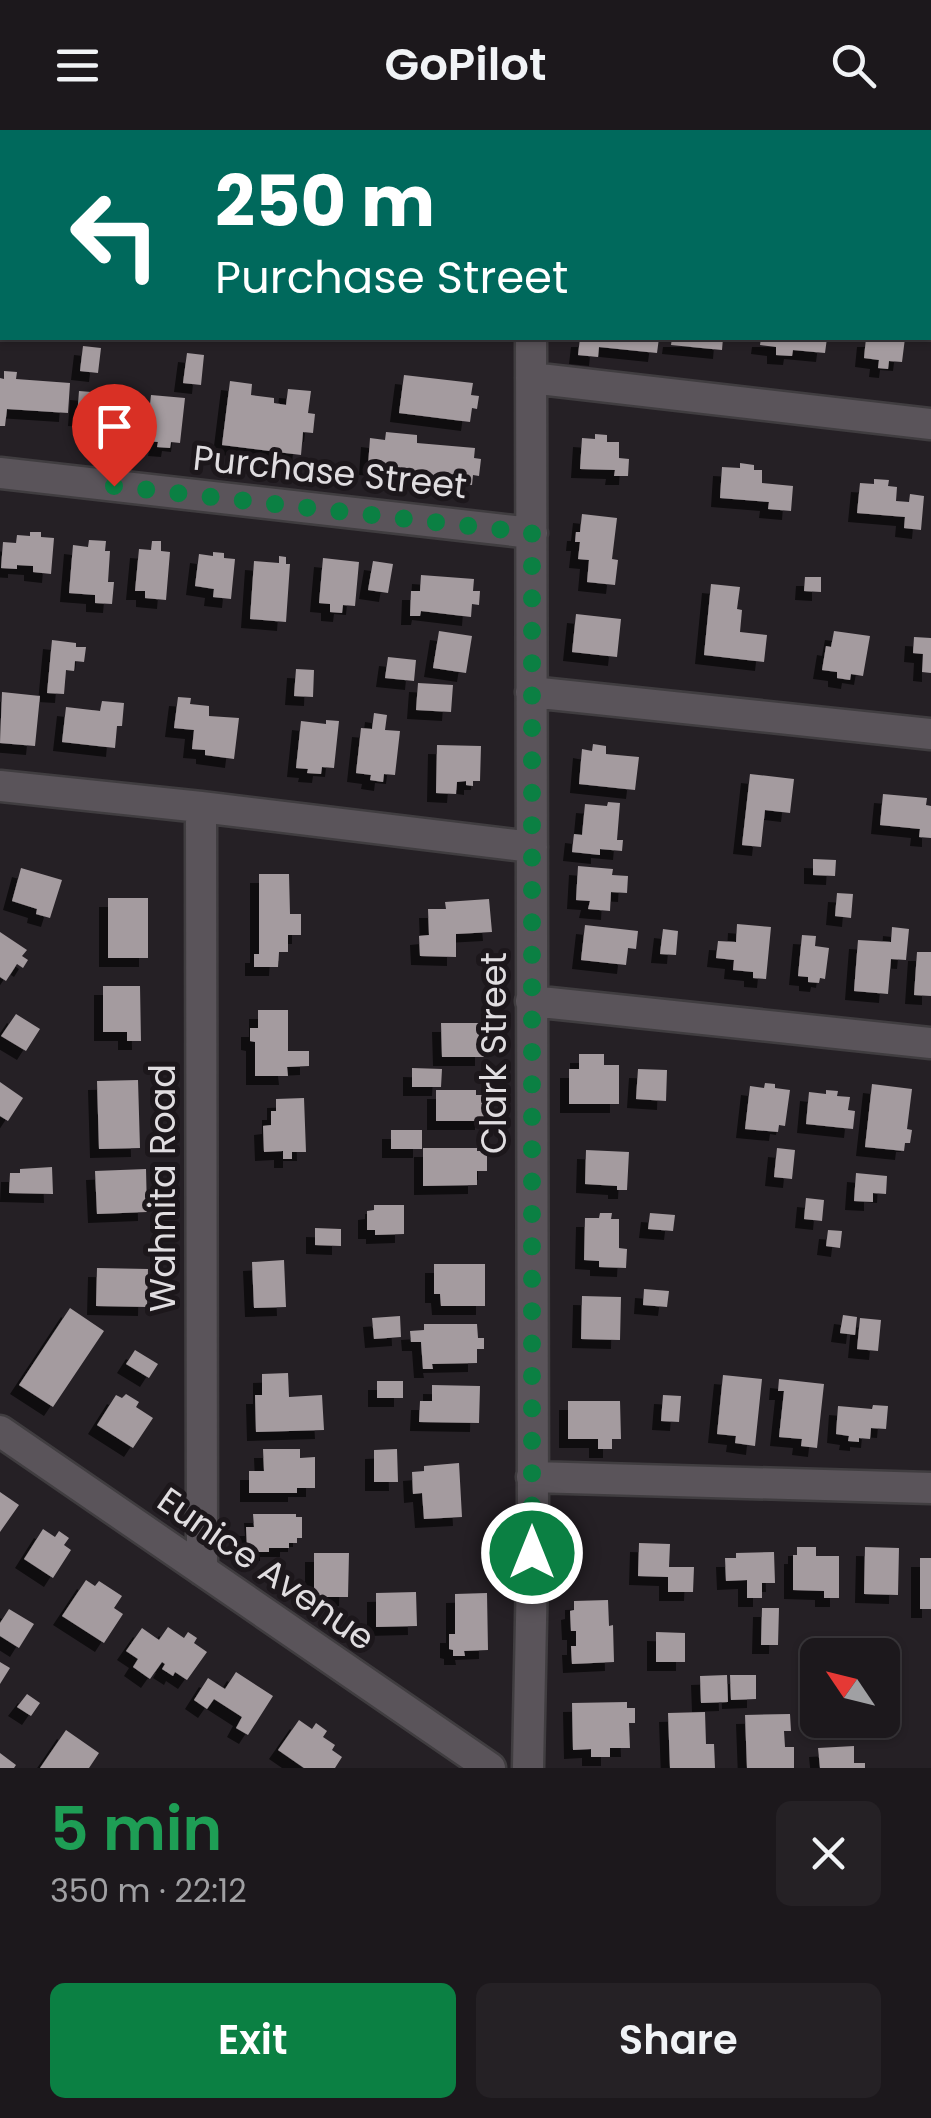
<!DOCTYPE html>
<html lang="en">
<head>
<meta charset="utf-8">
<style>
	body { margin:0; font-family:Poppins,sans-serif; background:#252125; color:#f1f3f6; height:100vh; display:flex; flex-direction:column; font-size:38px; white-space:nowrap }
	* { box-sizing:border-box; margin:0 }
	p { font-size:32px; color:#a0a0a3 }
	.icon { flex:none; width:55px; height:55px; fill:none; stroke:currentColor; stroke-width:2; stroke-linecap:round; stroke-linejoin:round }
	.map { position:relative; height:1638px; overflow:hidden }
	.panel { display:flex; flex-direction:column; background:#1c181c; flex:1 }
	.panel>* { flex:none }
	.banner { position:absolute; left:0px; top:0px; width:932px; height:210px; box-shadow:0 2px 8px #0004,0 0 0 2px #3a373b; background:#00695c; color:#fff; overflow:hidden }
	.needle { width:65px; rotate:305deg }
	.tools { position:absolute; left:800px; top:1508px; display:grid; gap:20px }
	.tools a { display:grid; place-items:center; width:100px; height:100px; border-radius:15px; background:#1c181c; box-shadow:0 2px 8px #0004,0 0 0 2px #3a373b; font-size:50px }
	.pin { position:absolute; display:grid; place-items:center; width:85px; height:85px; color:#fff; margin:-102px -42px; border-radius:50% 50% 50% 0; rotate:-45deg; box-shadow:0 0 10px #0007 }
	.pin .icon { rotate:45deg }
	.me { position:absolute; width:110px; margin:-55px; rotate:0deg; stroke-linejoin:round; filter:drop-shadow(0 0 8px #0008) }
	.turn { display:flex; align-items:center; gap:35px; height:210px; padding:0 50px; font-size:45px }
	.turn .icon { width:130px; height:130px; stroke-width:2.5 }
	.turn b { display:block; font-size:70px; line-height:85px }
	.round { display:grid; place-items:center; flex:none; width:105px; height:105px; border-radius:15px; background:#252125 }
	.head { display:flex; align-items:center; justify-content:space-between; height:170px; padding:0 50px }
	h1 { font-size:60px; font-weight:600; line-height:75px; color:#1e9e55 }
	.primary-button { display:flex; gap:20px; margin-top:auto; padding:20px 50px }
	.primary-button a { flex:1; height:115px; border-radius:15px; background:#0b8043; color:#fff; font-size:40px; font-weight:600; line-height:115px; text-align:center }
	.primary-button a+a { background:#252125; color:#f1f3f6 }
	header { display:flex; justify-content:space-between; align-items:center; height:130px; padding:0 50px; background:#1c181c; font-size:45px; font-weight:600 }
	.map>svg:first-child { display:block }
	.building { fill:#a49b9f; filter:url(#shadow) }
	.lines { fill:none; stroke-linecap:round; stroke-linejoin:round }
	.minor-casing { stroke:#403d40; stroke-width:35 }
	.minor { stroke:#5a545a; stroke-width:30 }
	.route { stroke:#0b8043; stroke-width:18; stroke-dasharray:0 32.4 }
	.labels { text-anchor:middle; stroke-width:10; stroke-linejoin:round; paint-order:stroke }
	.street-label { font-size:35px; fill:#e0dde0; stroke:#1c171b }
</style>
</head>
<body>
<header><svg class="icon" aria-label="menu" viewBox="0 0 24 24"><path d="M4 6h16M4 12h16M4 18h16"/></svg>GoPilot<svg class="icon" aria-label="search" viewBox="0 0 24 24"><circle cx="10" cy="10" r="6"/><path d="M15 15l6 6"/></svg></header>
<div class="map">
<svg width="931" height="1638" viewBox="0 0 931 1638">
	<defs>
		<filter id="shadow"><feDropShadow dx="-9" dy="9" stdDeviation="0" flood-color="#0009"/></filter>
	</defs>
	<rect width="100%" height="100%" fill="#252025"/>
	<path class="building" d="M580,208H659L657,223L599,217L598,227L578,225Z
		M672,208H723L722,220L671,215Z
		M761,208H827L825,223L793,220L792,226L776,225V217L760,215Z
		M866,208H905L902,232L889,231L888,239L878,238L879,230L864,228Z
		M83,216L101,218L98,243L80,241Z
		M187,223L204,225L201,255L183,253Z
		M4,241L17,242L16,249L70,253L68,283L7,279L5,296H0V248L4,249Z
		M404,245L473,253L471,265L479,266L477,279L472,278L470,292L399,283Z
		M230,251L252,254L251,265L274,268V273L286,275L288,259L311,261L308,283L315,284L313,303L303,302L301,325L222,315Z
		M79,261L129,265L125,307L91,305L92,288L77,287Z
		M151,265L185,268L180,313L171,312L170,318L157,317L158,312L146,311Z
		M386,302L417,305V313L475,318L474,328L481,329L479,346L473,345L472,355L414,350V340L368,336L370,308L385,310Z
		M595,304L607,305V312H619V328L629,329L628,346H614L615,340L580,339L582,308L595,309Z
		M740,333L754,335V340H762V353L793,356L791,381L768,379L769,372L720,368L722,337L740,338Z
		M874,349L889,350L888,356L897,357L896,371L909,372L910,364L924,366L921,400L904,398L905,387L857,383L860,353L874,354Z
		M582,384L617,388L612,429L618,430L615,455L587,452L589,430L578,429L580,412H575L576,402H580Z
		M30,402H41V407L54,408L51,444L33,442V436L17,435V439L1,438L3,412L16,413L17,405L30,406Z
		M89,410L106,411L105,421H110L108,452H114L112,474L95,473V465L69,463L73,415L88,417Z
		M152,411H161V421L170,422L166,470L145,468V461H135L139,419L151,420Z
		M213,422L224,423V428L235,429L231,469L213,467L214,459L195,456L199,424L213,426Z
		M279,426L286,427V434H290L286,492L250,489L254,431L279,433Z
		M323,428L359,432L355,476L343,475L342,483L330,482V474L319,473Z
		M373,431L393,434L388,463L368,460Z
		M421,445L474,449L473,461H480L479,475L472,474L471,487L421,481L420,486H410L411,461H420Z
		M805,447H821V462L804,461Z
		M711,454L740,457L737,479L742,480L740,502L767,505L764,532L704,525Z
		M576,484L621,489L617,527L572,522Z
		M439,501L472,506L466,543L433,538Z
		M834,501L870,506L863,546L851,544L850,550L837,548V542L822,540L826,516L831,517Z
		M914,507L931,508V543L922,542L923,524L913,523Z
		M52,510L76,513V517H86L84,532L75,531L74,541L66,540L64,564L47,563Z
		M388,527L416,530L414,551L385,548Z
		M296,539L314,540L313,567L294,566Z
		M418,553L453,555L451,582L416,580Z
		M2,562L40,566L35,616L0,613Z
		M178,567L191,568L190,574L209,576V586L239,588L234,629L205,625V620L192,619L194,600L174,598Z
		M102,571L124,573L122,596H117L115,618L62,612L66,577L100,581Z
		M374,583L387,585L385,600L400,601L395,645L384,644L383,652L370,650L371,645L356,643L361,598L372,599Z
		M326,590L339,591L334,638L322,637L321,644L307,643L308,639L296,638L301,591L326,594Z
		M593,614L606,616V624L639,627L635,660L579,654L582,619L592,621Z
		M437,615L481,616L480,651H473V656L466,655V651L457,652L456,664L436,663Z
		M750,644L794,649L790,683L765,680L761,717L742,715Z
		M883,664L927,668L926,675L931,676V708L919,707L920,699L880,695Z
		M608,672L620,673L617,710H623L622,721L600,719V725L572,722L574,704L582,705L585,674L607,676Z
		M813,729L836,730L835,746L813,745Z
		M578,736L613,739L612,745L628,746L627,763L611,762L610,781L588,779L590,771L576,770Z
		M21,738L62,750L50,788L36,784L37,779L12,771Z
		M259,744H289L290,784H301V805H288V822H279L278,837H254V824H259Z
		M837,763L853,764L851,788L835,786Z
		M108,768H148V828H108Z
		M489,769L492,802L456,804V827L420,826L419,806L429,805L428,779H446L445,772Z
		M737,794L771,797L766,849L753,848V842L733,840L734,830L716,828L718,811L736,812Z
		M585,795L638,801L636,819L628,818L626,835L581,830Z
		M892,797L909,799L906,830L891,829L888,864L854,861L858,810L891,812Z
		M663,799L678,801L676,825L660,824Z
		M0,802L27,820L22,826L28,830L23,838L17,834L6,851L0,847Z
		M802,805L816,806L815,816L829,818L825,849L820,848L819,853L808,852V847L798,846Z
		M917,822H931V866L914,865Z
		M103,856H140L141,911H127V902H103Z
		M258,880H288V921H309V936L287,937L288,946H255V912L250,911V898H258Z
		M16,884L40,899L26,921L1,906Z
		M441,893H484V927H442Z
		M579,924H604V935H619V974H569V939H579Z
		M412,938L442,939L441,957H412Z
		M638,939L667,940L666,971L636,969Z
		M138,950L140,1018L99,1019L97,951Z
		M0,952L23,968L8,991L0,986Z
		M765,953L775,954V958L790,960L785,996L779,995L778,1002L745,999L750,956L764,958Z
		M872,954L912,959L907,999L912,1000L910,1013H905L904,1021L865,1017Z
		M436,960H476V965H484V991H436Z
		M826,960L838,961L837,966L850,967L848,980L855,981L853,999L806,994L809,962L826,964Z
		M304,968L306,1022H292V1029H283V1021L264,1022L263,996L271,995V981H276V969Z
		M391,1000H422V1019H391Z
		M423,1018H477V1021H487V1041H477V1055L423,1056Z
		M777,1018L795,1020L792,1049L774,1047Z
		M586,1020L629,1022L627,1060H617V1056L585,1054Z
		M52,1037L53,1064L9,1063L10,1043H20V1039Z
		M146,1039L147,1082L97,1084L95,1041Z
		M856,1043L887,1046L886,1064L873,1063V1072L854,1071Z
		M806,1068L824,1070L822,1091L804,1089Z
		M374,1075H404V1104L375,1105V1100H367V1081L374,1080Z
		M600,1083H612L611,1089H619V1118L627,1119L626,1138L599,1137V1131L584,1130L585,1088H599Z
		M650,1083L675,1085L673,1101L648,1099Z
		M315,1098L341,1099V1116L315,1115Z
		M828,1100L842,1101L840,1118L826,1116Z
		M284,1130L286,1177L254,1178L252,1132Z
		M434,1134H485V1176H441L440,1164H434Z
		M97,1138L148,1139L147,1177L96,1176Z
		M644,1159L669,1161L667,1177L643,1175Z
		M582,1166L621,1167L620,1210L581,1209Z
		M70,1178L104,1201L53,1277L19,1255Z
		M843,1185L857,1187L855,1205L840,1203Z
		M400,1186L401,1207L374,1209L372,1188Z
		M860,1188L881,1190L878,1221L857,1219Z
		M424,1194H477L478,1208H484V1219H477V1233L432,1234L433,1239H423L421,1212H411L410,1201L424,1200Z
		M135,1220L158,1234L149,1248L126,1234Z
		M288,1243L289,1267L322,1265L324,1300L256,1302L255,1265H262V1244Z
		M723,1245L762,1249L755,1316L735,1313L736,1306L717,1304Z
		M779,1249L824,1254L817,1318L801,1316L802,1309L779,1307L784,1261H778Z
		M377,1251H403V1268H377Z
		M432,1255L480,1256L479,1293L419,1292L420,1271H432Z
		M126,1264L139,1272L136,1277L153,1288L133,1318L97,1295L116,1265L122,1268Z
		M663,1265L681,1266L679,1292L661,1291Z
		M568,1271H620L621,1309H612V1319H598V1309H568Z
		M873,1275L888,1276L886,1299L871,1298L870,1309L859,1308V1312L848,1311L849,1306L836,1304L838,1276L872,1279Z
		M263,1319H300V1328L315,1327V1358H297V1363H249V1341H264Z
		M397,1319L398,1352H374V1320Z
		M459,1333L462,1387L424,1389L422,1363L413,1364L412,1342L424,1341V1336Z
		M0,1362L19,1375L0,1402Z
		M253,1384H296V1387H302V1408H297V1413H289V1418H269V1422H259L247,1417L246,1397H254Z
		M43,1399L55,1407L59,1401L69,1408L64,1415L71,1420L53,1448L24,1429Z
		M639,1413L670,1414L669,1437H694L693,1462H668V1447L638,1446Z
		M797,1417H816V1426H839V1468H824V1461L793,1460V1425H797Z
		M865,1417L899,1418L898,1465L864,1464Z
		M774,1422L775,1453H762V1468H747V1450L726,1451L725,1428H736V1423Z
		M314,1423H349L348,1467H314Z
		M920,1428H931V1479H920Z
		M86,1450L95,1456L99,1451L122,1466L114,1478L123,1484L104,1513L62,1486Z
		M416,1462L417,1496L376,1497V1463Z
		M487,1463L488,1520L464,1521L465,1526H453V1520L449,1519V1504H455V1464Z
		M608,1470L609,1496L613,1495L614,1532L572,1534L571,1516H576V1501H571L570,1481L574,1480V1471Z
		M762,1478H779L778,1515H761Z
		M9,1479L34,1494L19,1518L0,1506V1493Z
		M168,1497L184,1508L188,1502L197,1508L194,1513L207,1522L187,1550L175,1542L173,1546L162,1539L165,1534L162,1532L150,1549L133,1537L138,1529L126,1521L142,1498L159,1510Z
		M656,1502L685,1503V1532H656Z
		M0,1532L10,1538L0,1554Z
		M236,1542L273,1566L248,1605L236,1598L242,1587L214,1569L207,1579L194,1570L208,1548L225,1559Z
		M727,1545L728,1572L701,1573L700,1546Z
		M730,1545H756V1569L731,1570Z
		M27,1564L40,1573L31,1586L17,1577Z
		M627,1572V1578H635V1593H629L630,1618H610V1627H591V1619L573,1620L572,1573Z
		M705,1582L706,1614H714L715,1638H670L668,1583Z
		M790,1584L791,1601H784L785,1617H794V1638H747L745,1585Z
		M299,1590L312,1599L316,1593L327,1601L323,1607L335,1615L332,1620L342,1627L335,1638H304L278,1620Z
		M66,1600L99,1623L89,1638H40Z
		M854,1616V1633H865V1638H820L818,1618Z
		M0,1623L16,1635L14,1638H0Z"/>
	<g class="lines">
		<defs>
			<path id="minor" d="M532,2V0
				M0,35L2,36
				M531,248L931,294
				M0,343L532,403
				M531,562L931,604
				M0,656L201,677L532,717
				M201,677L202,1440
				M531,871L931,913
				M0,1301L490,1638
				M532,1347L931,1358
				M528,1638L533,1393L531,208"/>
		</defs>
		<use href="#minor" class="minor-casing"/>
		<use href="#minor" class="minor"/>
	</g>
	<g class="lines">
		<path class="route" d="M114,356L532,403V1423"/>
	</g>
	<g class="labels">
		<g class="street-label">
			<text transform="translate(330 342) rotate(6)" y="12">Purchase Street</text>
			<text transform="translate(494 923) rotate(-90)" y="12">Clark Street</text>
			<text transform="translate(163 1058) rotate(-90)" y="12">Wahnita Road</text>
			<text transform="translate(266 1439) rotate(35)" y="12">Eunice Avenue</text>
		</g>
	</g>
</svg>
<div class="tools">
<a><svg class="needle" viewBox="-14 -14 28 28"><path d="M0-13l5 13h-10z" fill="#e53935"/><path d="M0 13l5-13h-10z" fill="#a0a0a3"/></svg></a>
</div>
<div class="pin" style="left:114px;top:356px;background:#d93025"><svg class="icon" aria-label="arrive" viewBox="0 0 24 24"><path d="M6 21V4h12l-3 4 3 4H6"/></svg></div>
<svg class="me" style="left:532px;top:1423px" viewBox="-20 -20 40 40"><circle r="17" fill="#0b8043" stroke="#fff" stroke-width="3"/><path d="M0-11L8 9 0 5-8 9z" fill="#fff"/></svg>
<div class="banner">
<div class="turn"><svg class="icon" aria-label="left" viewBox="0 0 24 24"><path d="M17 20v-9H6M10 6l-5 5 5 5"/></svg><div><b>250 m</b>Purchase Street</div></div>
</div>
</div>
<section class="panel">
<div class="head"><div><h1>5 min</h1><p>350 m · 22:12</p></div><a class="round"><svg class="icon" aria-label="close" viewBox="0 0 24 24"><path d="M6 6l12 12M18 6L6 18"/></svg></a></div>
<div class="primary-button"><a>Exit</a><a>Share</a></div>
</section>
</body>
</html>
